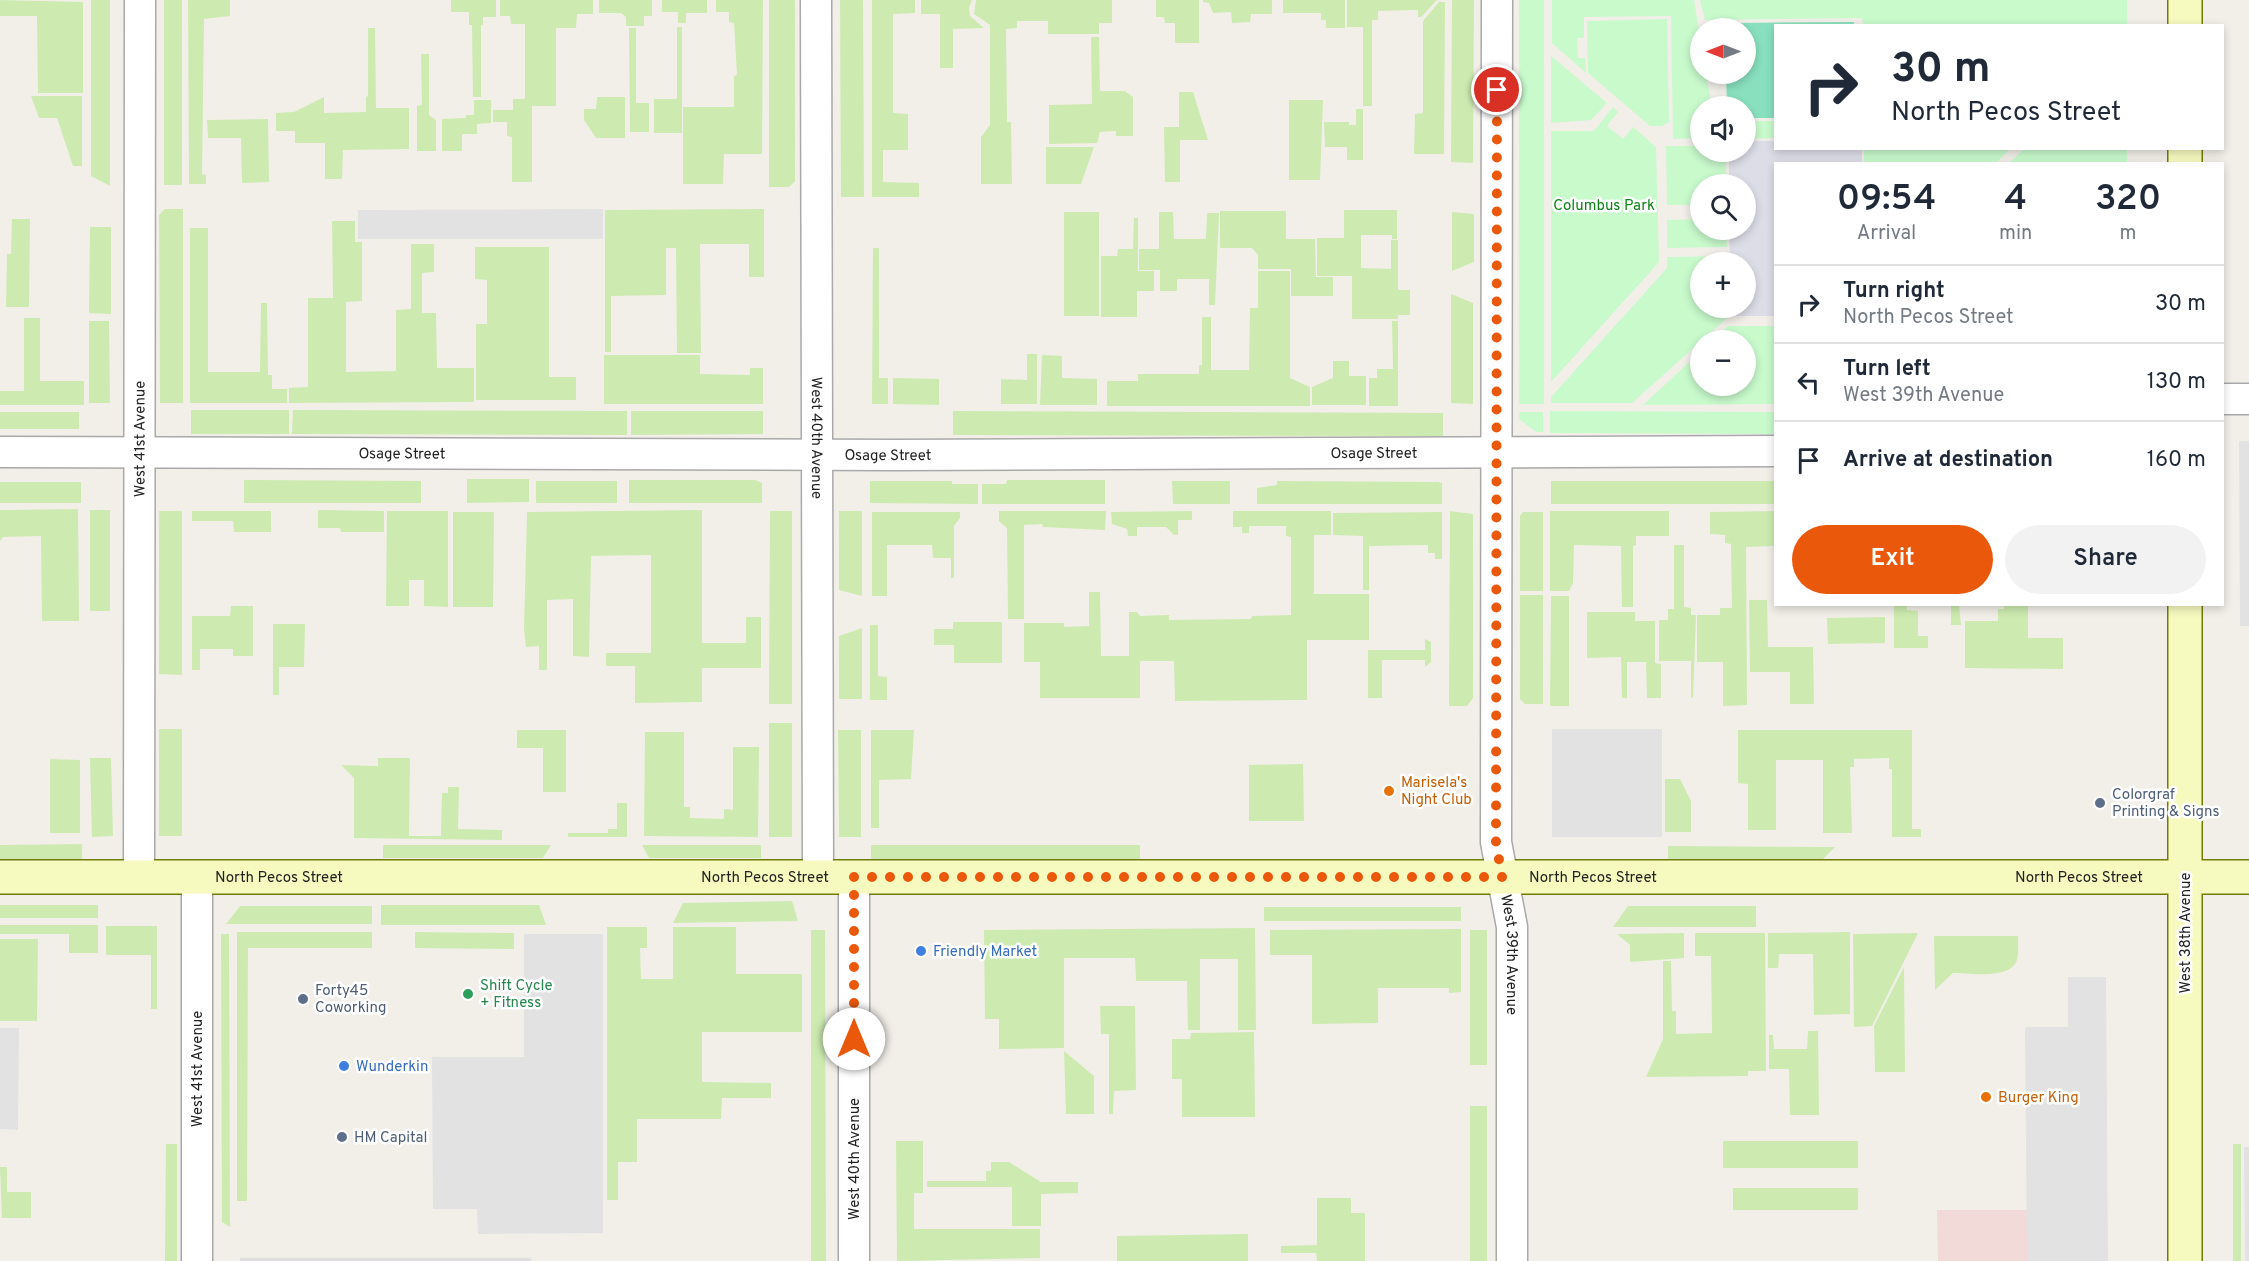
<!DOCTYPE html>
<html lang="en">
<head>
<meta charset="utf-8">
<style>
	body { margin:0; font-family:Overpass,sans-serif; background:#f2f2f3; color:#1f2937; height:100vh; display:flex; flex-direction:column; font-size:22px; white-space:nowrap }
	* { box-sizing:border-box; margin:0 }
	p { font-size:20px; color:#747a83 }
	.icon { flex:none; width:33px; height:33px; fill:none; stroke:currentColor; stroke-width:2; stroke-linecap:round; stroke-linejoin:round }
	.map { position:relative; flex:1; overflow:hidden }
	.side { position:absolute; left:1774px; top:162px; width:450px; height:444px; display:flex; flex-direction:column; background:#fff; border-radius:0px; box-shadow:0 3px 9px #0003 }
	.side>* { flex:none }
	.top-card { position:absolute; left:1774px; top:24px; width:450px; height:126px; border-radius:0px; box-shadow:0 3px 9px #0003; background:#fff; color:#1f2937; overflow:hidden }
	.needle { width:39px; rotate:270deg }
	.buttons { position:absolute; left:1690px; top:18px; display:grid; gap:12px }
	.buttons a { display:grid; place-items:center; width:66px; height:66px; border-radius:50%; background:#fff; box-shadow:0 3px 9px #0003; font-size:30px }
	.pin { position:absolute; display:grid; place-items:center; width:51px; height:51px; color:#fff; margin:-26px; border:3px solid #fff; border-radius:50%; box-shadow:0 2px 6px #0007 }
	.me { position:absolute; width:66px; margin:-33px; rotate:0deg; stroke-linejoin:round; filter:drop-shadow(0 0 4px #0008) }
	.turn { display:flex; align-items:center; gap:21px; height:126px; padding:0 18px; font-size:27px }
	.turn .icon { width:78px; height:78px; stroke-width:2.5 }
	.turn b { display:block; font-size:42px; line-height:51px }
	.eta { display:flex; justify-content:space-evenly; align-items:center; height:102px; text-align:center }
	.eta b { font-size:36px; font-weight:600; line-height:42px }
	.button { display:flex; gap:12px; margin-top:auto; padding:12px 18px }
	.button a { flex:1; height:69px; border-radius:36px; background:#ea580c; color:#fff; font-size:24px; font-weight:600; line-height:69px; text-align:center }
	.button a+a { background:#f2f2f3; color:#1f2937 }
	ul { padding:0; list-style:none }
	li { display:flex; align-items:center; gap:18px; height:78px; padding:0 18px; border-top:2px solid #e0e1e3 }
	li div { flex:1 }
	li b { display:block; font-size:22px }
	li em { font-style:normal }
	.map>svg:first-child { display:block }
	.residential { fill:#e0dfdf }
	.commercial { fill:#f2dad9 }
	.grass { fill:#cdebb0 }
	.park { fill:#c8facc }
	.pitch { fill:#88e0be }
	.parking { fill:#e2e2e2 }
	.plaza { fill:#dddde8 }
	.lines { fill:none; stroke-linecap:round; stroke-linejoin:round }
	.street-casing { stroke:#a9a9a9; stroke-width:33 }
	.secondary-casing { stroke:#707d05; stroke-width:36 }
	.street { stroke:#fff; stroke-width:30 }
	.secondary { stroke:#f7fabf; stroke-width:33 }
	.route { stroke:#ea580c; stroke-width:10; stroke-dasharray:0 18 }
	.food-dot { fill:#e8710a; stroke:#fff; stroke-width:2 }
	.service-dot { fill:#5c6f8a; stroke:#fff; stroke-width:2 }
	.shop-dot { fill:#3f7fe0; stroke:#fff; stroke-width:2 }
	.leisure-dot { fill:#2e9e5b; stroke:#fff; stroke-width:2 }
	.labels { text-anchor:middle; stroke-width:5; stroke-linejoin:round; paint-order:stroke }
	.park-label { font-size:15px; fill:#0c8416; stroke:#fff }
	.street-label { font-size:15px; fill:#222; stroke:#fff }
	.food-label { font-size:15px; fill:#c56008; stroke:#fff; text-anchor:start }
	.service-label { font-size:15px; fill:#4e5e75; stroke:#fff; text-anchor:start }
	.shop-label { font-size:15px; fill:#366cbe; stroke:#fff; text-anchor:start }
	.leisure-label { font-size:15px; fill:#27864d; stroke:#fff; text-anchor:start }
</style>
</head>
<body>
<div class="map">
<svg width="2249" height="1261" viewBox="0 0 2249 1261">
	<rect width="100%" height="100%" fill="#f2efe9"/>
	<path class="residential" d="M240,1258H531V1261H240Z"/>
	<path class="commercial" d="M1937,1210H2033V1261H1938Z"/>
	<path class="grass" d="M0,0L83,2V93H38L37,16H0V87Z
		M91,0H110V186L91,176Z
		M164,0H182V185H164Z
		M188,0H230V16L204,19L202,174L206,175V184H189Z
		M451,0H496V17H483V25H481V97H473L472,25H469V12H451Z
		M500,0H593V14H577L576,28H556V106H532V182H512V137L507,136V122H493V110H513V99H525V24H511L510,16H500Z
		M599,0H652V16H644V26H626V17L621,13H599Z
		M662,0H707V13H686V23H678V12H662Z
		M716,0H763L762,154H724L723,184H683V107H734V76L737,75L734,23L729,22V12H716Z
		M769,0H795V181L789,187H769Z
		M840,0H863L864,197H841Z
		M872,0H915V13L893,14V113L908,114V150H883V182L919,183V197H872Z
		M921,0H972L969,8L970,16L984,28L953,29V68H940V14H921Z
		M976,0H1112V23H1099V34H1048V21H1017V28L1006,29L1007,122H1011L1012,184H981V137L990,125V25L974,14Z
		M1156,0H1199V43H1175V23H1165L1164,17H1156Z
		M1203,0H1272V14H1251L1250,22L1232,23L1231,12L1213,13L1209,3L1203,2Z
		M1283,0H1345V28H1326V20H1321V13H1283Z
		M1347,0H1437L1421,17H1418V10L1378,11V20H1372V106H1363V27H1347Z
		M1452,0H1474L1473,163L1451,162Z
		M1439,2H1445L1444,154H1414L1415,114L1423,113V21Z
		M677,27H682V133H654V99H677Z
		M368,28H375L376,108H409V149L343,150L342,179H325V143H295V131H276V113L294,112L324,97V113L366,112V97L368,96Z
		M629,28H636V103H649V132H630Z
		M1091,37H1099L1100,91H1125L1133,97V136H1116V131L1100,132L1097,143L1049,144V105L1092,104Z
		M421,54H429V115L436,120V151H417V106L422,105Z
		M1179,92H1193L1208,140H1180V182H1165L1164,127H1179Z
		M31,96H82V166H73L57,118H39Z
		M597,97H625V138H596L584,120V109H596Z
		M474,100H491V123L477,124V134H462V151H442V119L466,118V115H474Z
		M1289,100H1323L1320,180H1289Z
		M1356,109H1363V160H1347V147H1325L1324,122H1349V125H1356Z
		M268,119L269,182L242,183L241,138H208L207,120Z
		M1046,147H1094L1081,184H1046Z
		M165,209H183V403H160L159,215Z
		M764,209V277H749V244H700L701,353H677L676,248H666V295L611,296V352H605V210Z
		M1344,210H1397V239H1392V235H1361V268L1391,269V240H1398V290H1410V315H1398V319H1352V276H1317V238H1344Z
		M1220,211H1286V239H1315L1316,277H1333V296H1291V269H1258V255L1252,248H1220Z
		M1064,212H1099V316H1064Z
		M1159,212H1173L1174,239H1206L1207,213H1219L1215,305H1209V279H1177V291H1160V270H1139V249H1159Z
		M1452,212L1474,214V262L1452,271Z
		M1134,218H1138V271H1154V291H1137V317H1101V256H1117L1118,249H1133Z
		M12,219H30L29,307H6L7,254H11Z
		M332,221H355V242H362V301L346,302V372L396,371V310L411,309V244H434V272L422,273V313H436L437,368H474V402L289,403V388L308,387V298H333Z
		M90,227H111V314L89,313Z
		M190,228H208V372H260L261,303H267L268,375H272V389H287V403H190Z
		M475,247H549V377H576V400H476V324H487V280L475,279Z
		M873,248H879V378H888V404H872Z
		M1258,271H1290V378L1310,387V406H1107V381H1138V374H1199V365H1202V317H1211V370H1249L1250,308H1258Z
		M1451,294L1473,303V404L1451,403Z
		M24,318H40V381H84V405H0V391H24Z
		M89,321H109L110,403H89Z
		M1392,321H1398V406H1369V378H1377V369H1393Z
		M1027,354H1037V404H1001V379L1027,380Z
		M604,355H700V374L750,375V368H763V404H604Z
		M1042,355L1062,356V378L1097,379V405H1040Z
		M1333,361H1349V376H1366V405H1312V387L1333,378Z
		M893,378L939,379V405L893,404Z
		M191,410H289V434H191Z
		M293,410L627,411V435L292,434Z
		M631,411H763V434L631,435Z
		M953,411L1443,413V436L953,435Z
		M0,412H79V429H0Z
		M467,479H529V502L467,503Z
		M244,480L421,481V503H244Z
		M629,480H755L762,483V503H629Z
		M1007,480H1105V504H982V484H1006Z
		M536,481H617V503H536Z
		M870,481H952V484H978V504L870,503Z
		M1172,481H1230V504H1173Z
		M1277,481L1438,482L1442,483V504H1257V488L1277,485Z
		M1551,481H1776V504H1551Z
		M0,482H81V503H0Z
		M78,509L79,621H42L41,536L3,537L0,541V510Z
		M90,510H110V611H90Z
		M318,510L384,511V532H341L340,528H318Z
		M702,510V643H746V617H761V668H702V702L635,703V666H606V653H651V555L591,556L589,657L573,656V599L547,600V670H539V646L526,647L524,629L527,512Z
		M159,511H182V675L159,674Z
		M192,511H271V532H234L233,521H192Z
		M387,511H448V607L424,606V580H409V606H386Z
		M770,511H792V704H769Z
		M839,511H862V596L839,590Z
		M999,511H1106L1105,530L1043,527L1042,524L1024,525V619H1008L1007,528L999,521Z
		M1192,511V520H1178V535H1174L1166,527H1137V536H1128L1127,529L1112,524L1111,512Z
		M1233,511H1331V535H1314V594H1369V640H1307V700L1175,701L1174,661H1140V698H1040V662H1024V623H1064V627L1089,626V592H1100L1101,656H1129V612H1137L1140,616L1169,615V620L1251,619L1252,616L1291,615V537L1286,536V526H1249V533H1242V527H1233Z
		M1450,511L1473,514V698L1467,706H1449Z
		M1550,511H1669V536H1636V545L1633,546V607H1622L1621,546L1574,545L1573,583L1569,591H1550Z
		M1776,511V546L1746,547L1747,705L1723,706V662H1697V615H1720V608H1732L1731,544L1725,543V535L1710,534V512Z
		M453,512H494L493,607H453Z
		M872,512H960V518L954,526V578H951V558H933L932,545H887V596H872Z
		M1442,512V559H1435V553H1428V545L1369,546V590H1363V536L1333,535V513Z
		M1523,512H1543V591H1520V516Z
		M1674,545H1684V607L1691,608V615H1696L1693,698H1691V661H1659V620H1668V609H1674Z
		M1520,595H1543V704H1525L1520,699Z
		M1551,596H1569V706H1550Z
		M1749,600H1767L1768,647H1813L1814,704H1790V672H1750Z
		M1894,605H1907V610L1918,611V636H1928V648H1894Z
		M1951,605H1959L1961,625H1951Z
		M2004,605H2028V638H2063V669L1965,668V621H1998V609H2004Z
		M231,606H253V656H233V649H200V670H192V616H230Z
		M1587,612H1635V621H1655V663L1661,664V698H1647L1646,662H1627V698H1622L1621,657L1587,658Z
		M1885,617V643L1828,644L1827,618Z
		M953,622H1002V663H954V645H934V629H953Z
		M273,624H305L304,667H279V695H273Z
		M870,625H878V676L887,677V700H870Z
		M862,628V699H839V636Z
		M1425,639L1431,642V662L1425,667V660H1382V698H1368V650H1425Z
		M769,723H792V837H769Z
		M159,729H182V836H159Z
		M517,730H566V792H543V748H517Z
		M838,730H861V837H839Z
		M871,730H914L911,779L879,780V828H871Z
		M1738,730H1912V829H1921V837H1892V769H1889V758L1854,759V767H1850L1852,833H1823V760H1776V830H1748V784L1738,783Z
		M645,732H684V807H690V818L724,819V809L733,810V747H759L758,837L644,836Z
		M90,758H111L113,836L92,837Z
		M378,758H410L409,836H441L442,793H448V787H459L458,829L502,830V840L354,838V778L341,765L378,766Z
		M50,759L80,760V833H50Z
		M1303,764L1304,821H1249V765Z
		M1665,779H1680L1691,801V832H1665Z
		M617,803H627V837H568V833H608V829H617Z
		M82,844V859L0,860V845Z
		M383,845H551L543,858H383Z
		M642,845H761V858H649Z
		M871,845H1140V860L871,859Z
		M1668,846L1835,847L1823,859H1668Z
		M792,901L798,921L673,923L683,903Z
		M0,905H98V918H0Z
		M381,905H539L546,925H381Z
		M240,906H372V924H226Z
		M1628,906H1756V927H1613Z
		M1264,907H1461V921H1264Z
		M0,925H98V953H69V934H0Z
		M106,926H157V1009H151V955H106Z
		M607,927H647V948H640L641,979H673V927H736V974H802V1032H702V1082L771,1083V1098H722L721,1119H637V1162H618V1200H607Z
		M1255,928L1256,1030H1238V959H1200V1030H1188L1187,981H1136L1135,958H1064V1048L999,1049V1019H985L984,930Z
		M1461,929V992L1449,993V988H1378V1023L1312,1024V955H1270V930Z
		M811,930H825L826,1261H811Z
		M1470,930H1487V1065H1470Z
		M237,932H372V948H248L247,1201H237Z
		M415,932L514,933V949L415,948Z
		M1850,932V1014L1814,1015L1813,954H1779L1778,968H1768V933Z
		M1684,933V958L1630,962V945L1617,934Z
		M1695,933H1765L1766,1071H1748V1076L1646,1077L1663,1039V961H1671L1672,1011H1676V1034L1712,1033L1711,956H1695Z
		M1918,933L1872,1026L1854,1027L1853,934Z
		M221,934H229L230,1227L222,1222Z
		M1934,936H2018C2018,943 2019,954 2017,960C2010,980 1970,973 1953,973L1935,990Z
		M0,939H38L37,1021H0Z
		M1904,967L1905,1072H1875L1874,1026Z
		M1100,1006H1135L1136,1090L1114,1091L1113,1114H1109V1034H1101Z
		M1808,1031H1818L1819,1115H1790L1789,1069H1769V1035H1773L1774,1049H1807Z
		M1254,1032L1255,1117H1182V1079H1172V1039H1190L1191,1033Z
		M1064,1051L1094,1076V1114H1066Z
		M1470,1106H1487V1261H1470Z
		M896,1141H923V1193H914V1229H1040V1258L897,1261Z
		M1723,1141H1858V1168H1723Z
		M166,1144H177V1261H165Z
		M2233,1144H2241V1261H2233Z
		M991,1162H1009L1041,1182H1078V1193L1041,1194V1226H1012V1187H927V1181H986V1171H991Z
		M0,1167H7V1192H31V1218H2Z
		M1733,1188H1858V1210H1733Z
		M1317,1198H1351V1213H1365V1261H1317L1316,1253H1281V1246L1317,1245Z
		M1248,1234V1261H1117V1236Z"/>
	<path class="park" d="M1519,0H1544V404H1519Z
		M1552,0H1694L1701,43V74H1706L1712,106H1701V138L1673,139L1671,16L1584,17V38H1577L1578,58H1585L1586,73L1552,43Z
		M1700,0H2127V25L1863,26L1862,18L1705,20Z
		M1667,19L1669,122L1662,126H1650L1588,73L1587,21Z
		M1551,56L1607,103L1591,120L1551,123Z
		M1613,107L1618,112L1607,126L1623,139L1633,127L1656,147L1659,262L1551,382V131H1594Z
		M1746,121H1776V138L1746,139Z
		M1666,146H1701V152H1726V184H1701V205H1667Z
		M1864,149V148L2010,149L1995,164L1864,163Z
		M2024,149H2127V163H2009Z
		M1701,219V230H1726L1727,247L1667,248V220Z
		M1727,256V262H1701V308H1727V318L1632,403H1551V397L1667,268V257Z
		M1728,326H1776V404L1643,405L1701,351V386H1746V340H1713Z
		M1550,411L1776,412V434L1550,433Z
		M1519,412H1543V432H1536L1519,419Z"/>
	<path class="pitch" d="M1854,22V26H1776V118H1746V106H1727L1726,74H1746V28H1726V23Z"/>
	<path class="parking" d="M603,209V239H358V210Z
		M2239,441H2249V626H2240Z
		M1552,729H1662V837H1552Z
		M524,934H603V1233L478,1234L477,1209H433L432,1057H524Z
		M2068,977H2106L2108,1261H2027L2025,1027H2068Z
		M0,1028H19L18,1130L0,1129Z
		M2244,1147H2249V1261H2245Z"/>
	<path class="plaza" d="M1746,141H1776V148L1862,149V163L1776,164V316H1730V308H1746V262H1730L1729,230H1746V184H1729V152H1746Z"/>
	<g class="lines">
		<defs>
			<g id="street">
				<path id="s1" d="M816,0L818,877"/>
				<path id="s2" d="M1497,0L1496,842L1512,927V1261"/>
				<path d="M2223,399H2249"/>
				<path id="s3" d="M0,452L895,455L1776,451"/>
				<path id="s4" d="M139,877L140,0"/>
				<path d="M197,877V1261"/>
				<path d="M854,877V1261"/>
			</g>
			<g id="secondary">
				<path d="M2185,0V26"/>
				<path d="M2185,164V148"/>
				<path id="s5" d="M0,877H2249"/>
				<path d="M2185,1261V604"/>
			</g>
		</defs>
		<use href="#street" class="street-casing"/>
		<use href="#secondary" class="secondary-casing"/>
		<use href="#street" class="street"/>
		<use href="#secondary" class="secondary"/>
	</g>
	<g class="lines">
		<path class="route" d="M854,1039V877H1502L1496,842L1497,90"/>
	</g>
	<g class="food-dot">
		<circle cx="1389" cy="791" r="6"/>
		<circle cx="1986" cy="1097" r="6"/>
	</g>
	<g class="service-dot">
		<circle cx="2100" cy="803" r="6"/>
		<circle cx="303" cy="999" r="6"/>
		<circle cx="342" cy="1137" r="6"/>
	</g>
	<g class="shop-dot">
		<circle cx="921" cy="951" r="6"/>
		<circle cx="344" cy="1066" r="6"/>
	</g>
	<circle class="leisure-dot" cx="468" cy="994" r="6"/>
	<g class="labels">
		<g class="park-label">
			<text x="1604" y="210">Columbus Park</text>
		</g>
		<g class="street-label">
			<text dy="5" stroke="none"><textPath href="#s4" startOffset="438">West 41st Avenue</textPath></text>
			<text dy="5" stroke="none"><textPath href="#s1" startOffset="438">West 40th Avenue</textPath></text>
			<text dy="5" stroke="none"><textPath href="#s3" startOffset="402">Osage Street</textPath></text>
			<text dy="5" stroke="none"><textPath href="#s3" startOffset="1374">Osage Street</textPath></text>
			<text dy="5" stroke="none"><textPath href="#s3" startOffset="888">Osage Street</textPath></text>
			<text dy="5" stroke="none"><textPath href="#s5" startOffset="279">North Pecos Street</textPath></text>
			<text dy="5" stroke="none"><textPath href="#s5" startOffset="765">North Pecos Street</textPath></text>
			<text dy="5" stroke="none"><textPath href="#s5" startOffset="1593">North Pecos Street</textPath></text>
			<text dy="5" stroke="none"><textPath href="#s5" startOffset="2079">North Pecos Street</textPath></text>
			<text transform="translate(2185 933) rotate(-90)" y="5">West 38th Avenue</text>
			<text dy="5" stroke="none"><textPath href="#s2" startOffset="956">West 39th Avenue</textPath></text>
			<text transform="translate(197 1069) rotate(-90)" y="5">West 41st Avenue</text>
			<text transform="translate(854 1159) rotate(-90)" y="5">West 40th Avenue</text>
		</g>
		<g class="food-label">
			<text x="1401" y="787">Marisela's<tspan x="1401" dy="17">Night Club</tspan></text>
			<text x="1998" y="1102">Burger King</text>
		</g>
		<g class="service-label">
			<text x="2112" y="799">Colorgraf<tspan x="2112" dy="17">Printing &amp; Signs</tspan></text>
			<text x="315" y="995">Forty45<tspan x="315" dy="17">Coworking</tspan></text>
			<text x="354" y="1142">HM Capital</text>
		</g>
		<g class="shop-label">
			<text x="933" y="956">Friendly Market</text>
			<text x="356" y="1071">Wunderkin</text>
		</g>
		<g class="leisure-label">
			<text x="480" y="990">Shift Cycle<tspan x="480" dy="17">+ Fitness</tspan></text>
		</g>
	</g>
</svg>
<div class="buttons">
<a><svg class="needle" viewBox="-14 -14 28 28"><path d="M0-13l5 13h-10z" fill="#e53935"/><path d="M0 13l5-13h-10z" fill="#747a83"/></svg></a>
<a><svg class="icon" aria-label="sound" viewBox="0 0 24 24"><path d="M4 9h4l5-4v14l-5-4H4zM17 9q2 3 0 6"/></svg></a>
<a><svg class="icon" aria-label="search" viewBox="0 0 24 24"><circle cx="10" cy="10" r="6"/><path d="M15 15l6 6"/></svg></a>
<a>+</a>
<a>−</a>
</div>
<div class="pin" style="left:1497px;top:90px;background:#d93025"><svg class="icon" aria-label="arrive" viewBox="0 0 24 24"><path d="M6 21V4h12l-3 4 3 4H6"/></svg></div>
<svg class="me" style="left:854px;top:1039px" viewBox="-20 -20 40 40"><circle r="19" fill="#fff"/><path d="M0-13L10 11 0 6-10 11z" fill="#ea580c"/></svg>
<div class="top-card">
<div class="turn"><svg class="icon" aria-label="right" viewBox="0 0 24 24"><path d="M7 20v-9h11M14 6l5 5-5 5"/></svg><div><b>30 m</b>North Pecos Street</div></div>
</div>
<section class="side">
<div class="eta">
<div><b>09:54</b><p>Arrival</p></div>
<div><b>4</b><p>min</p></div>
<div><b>320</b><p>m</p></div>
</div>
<ul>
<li><svg class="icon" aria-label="right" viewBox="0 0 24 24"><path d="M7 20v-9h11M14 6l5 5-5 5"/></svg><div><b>Turn right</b><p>North Pecos Street</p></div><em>30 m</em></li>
<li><svg class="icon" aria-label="left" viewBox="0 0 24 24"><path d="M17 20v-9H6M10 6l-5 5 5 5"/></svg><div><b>Turn left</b><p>West 39th Avenue</p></div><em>130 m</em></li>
<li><svg class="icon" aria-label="arrive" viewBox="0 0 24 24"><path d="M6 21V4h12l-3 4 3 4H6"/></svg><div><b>Arrive at destination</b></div><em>160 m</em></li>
</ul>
<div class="button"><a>Exit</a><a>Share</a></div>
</section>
</div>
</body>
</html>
